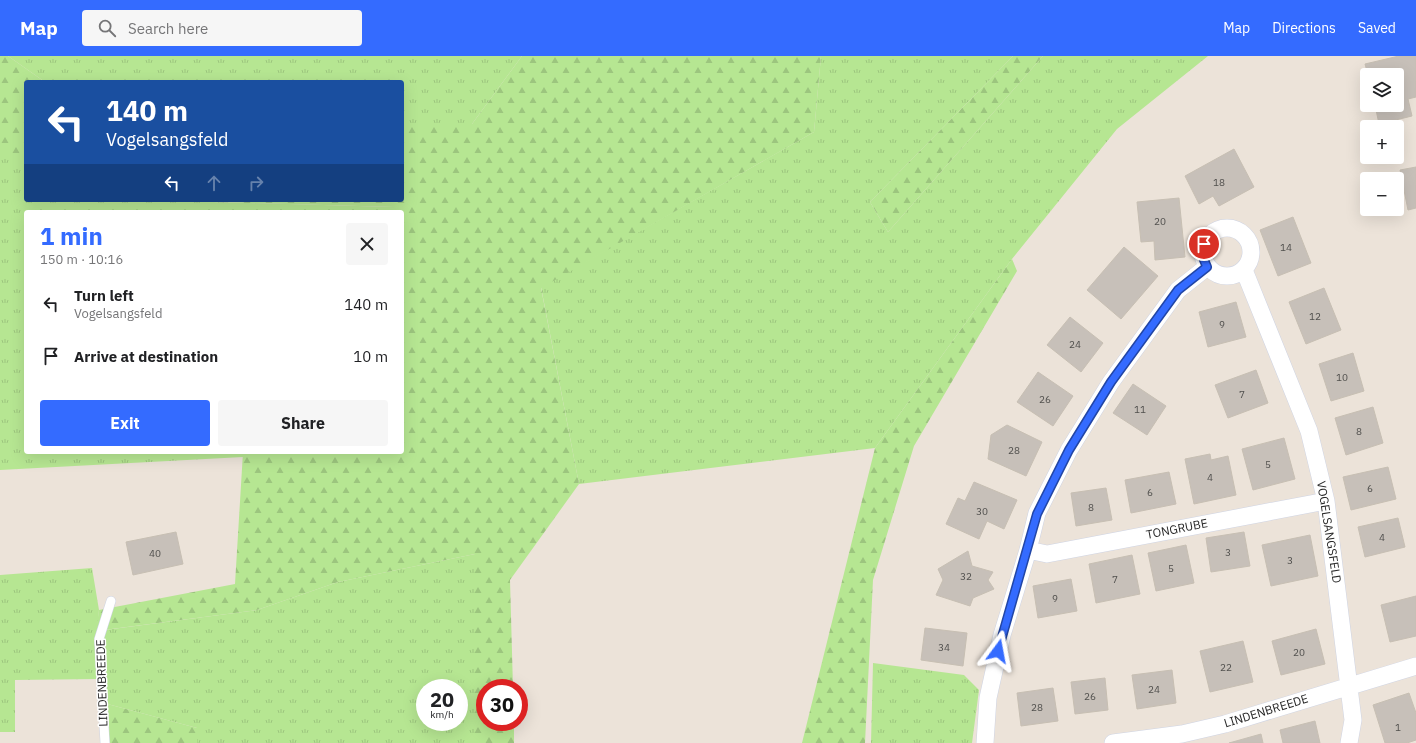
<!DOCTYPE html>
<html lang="en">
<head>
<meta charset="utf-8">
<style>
	body { margin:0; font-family:"IBM Plex Sans",sans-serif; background:#f6f6f6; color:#202124; height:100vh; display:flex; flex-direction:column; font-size:15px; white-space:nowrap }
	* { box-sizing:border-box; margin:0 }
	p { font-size:13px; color:#757577 }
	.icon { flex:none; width:22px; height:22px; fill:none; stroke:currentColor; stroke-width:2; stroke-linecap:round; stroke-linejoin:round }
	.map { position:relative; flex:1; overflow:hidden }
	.sheet { position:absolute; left:24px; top:154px; width:380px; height:244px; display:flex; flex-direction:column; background:#fff; border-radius:4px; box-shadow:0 4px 16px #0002 }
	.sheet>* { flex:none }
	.top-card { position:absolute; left:24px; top:24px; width:380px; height:122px; border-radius:4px; box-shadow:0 4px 16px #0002; background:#1a4fa0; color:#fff; overflow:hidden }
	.controls { position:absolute; left:1360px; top:12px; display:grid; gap:8px }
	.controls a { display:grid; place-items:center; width:44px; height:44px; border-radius:4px; background:#fff; box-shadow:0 4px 16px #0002; font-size:20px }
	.speed { position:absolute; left:416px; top:623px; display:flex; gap:8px; font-size:20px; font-weight:700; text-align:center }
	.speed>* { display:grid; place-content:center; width:52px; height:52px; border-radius:50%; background:#fff; box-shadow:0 4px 16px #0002; line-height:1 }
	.speed small { font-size:10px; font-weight:400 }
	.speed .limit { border:6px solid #d22; background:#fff; color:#111 }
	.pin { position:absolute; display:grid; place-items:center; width:34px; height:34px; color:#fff; margin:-17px; border:2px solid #fff; border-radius:50%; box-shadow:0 1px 4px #0007 }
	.me { position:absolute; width:44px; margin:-22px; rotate:13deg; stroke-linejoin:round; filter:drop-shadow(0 0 3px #0008) }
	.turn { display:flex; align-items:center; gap:14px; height:84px; padding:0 16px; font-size:18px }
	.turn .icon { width:52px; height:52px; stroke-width:2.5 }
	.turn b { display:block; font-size:28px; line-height:34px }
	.lanes { display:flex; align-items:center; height:38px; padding:0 16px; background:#0003; justify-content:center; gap:20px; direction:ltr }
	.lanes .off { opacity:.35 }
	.round { display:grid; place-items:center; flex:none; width:42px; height:42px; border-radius:4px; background:#f6f6f6 }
	.overview { display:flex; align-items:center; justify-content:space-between; height:68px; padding:0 16px }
	h1 { font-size:24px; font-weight:700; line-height:30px; color:#346bff }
	.primary-button { display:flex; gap:8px; margin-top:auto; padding:8px 16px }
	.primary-button a { flex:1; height:46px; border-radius:4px; background:#346bff; color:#fff; font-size:16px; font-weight:700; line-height:46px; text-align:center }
	.primary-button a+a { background:#f6f6f6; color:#202124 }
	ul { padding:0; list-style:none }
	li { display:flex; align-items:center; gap:12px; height:52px; padding:0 16px }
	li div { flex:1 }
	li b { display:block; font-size:15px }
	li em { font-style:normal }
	header { display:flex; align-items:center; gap:24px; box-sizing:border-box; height:56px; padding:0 20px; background:#346bff; color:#fff }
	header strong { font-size:19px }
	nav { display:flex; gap:22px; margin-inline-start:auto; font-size:14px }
	.search { width:280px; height:36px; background:#f6f6f6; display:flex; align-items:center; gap:10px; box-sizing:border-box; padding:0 14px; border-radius:4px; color:#757577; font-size:15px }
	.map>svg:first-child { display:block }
	.grass { fill:url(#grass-tufts); fill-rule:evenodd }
	.forest { fill:url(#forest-firs) }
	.building { fill:#c7c0b9; stroke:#c7bfb3 }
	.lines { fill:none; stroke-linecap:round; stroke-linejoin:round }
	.service-casing { stroke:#cfd4e3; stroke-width:10 }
	.minor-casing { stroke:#cfd4e3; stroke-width:18 }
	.service { stroke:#fff; stroke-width:9 }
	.minor { stroke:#fff; stroke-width:17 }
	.route-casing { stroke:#2246a6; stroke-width:10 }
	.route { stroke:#346bff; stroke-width:7 }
	.labels { text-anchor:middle; stroke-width:3; stroke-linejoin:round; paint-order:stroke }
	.number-label { font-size:10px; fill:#504f4d }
	.street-label { font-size:12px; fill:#292929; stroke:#fff }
</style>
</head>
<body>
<header>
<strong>Map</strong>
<div class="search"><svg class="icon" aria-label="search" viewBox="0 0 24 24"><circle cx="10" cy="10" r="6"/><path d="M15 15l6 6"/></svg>Search here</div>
<nav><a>Map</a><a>Directions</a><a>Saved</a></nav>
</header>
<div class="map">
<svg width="1416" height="687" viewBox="0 0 1416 687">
	<defs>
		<pattern id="grass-tufts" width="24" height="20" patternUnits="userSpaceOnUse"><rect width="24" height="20" fill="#b6e692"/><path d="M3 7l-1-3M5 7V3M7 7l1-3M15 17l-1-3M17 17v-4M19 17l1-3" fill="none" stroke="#9cc57e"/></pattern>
		<pattern id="forest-firs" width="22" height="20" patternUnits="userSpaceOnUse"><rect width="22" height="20" fill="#b6e692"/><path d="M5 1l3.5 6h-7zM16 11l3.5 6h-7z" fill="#9cc57e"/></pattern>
	</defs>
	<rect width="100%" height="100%" fill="#ece3d9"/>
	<path class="grass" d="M8,0H522L472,68H402V26H45Z
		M821,0H1013L870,146L888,176L1043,0H1208L1117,73L1012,203L875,392L579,428L541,231L814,76Z
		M0,99H26V144H180V145L393,151V156H26V396H243V401L0,414Z
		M475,498V687H197V672L100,646L99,623L15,624V676H0V519L92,512L99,554L97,575L257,554L338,526ZM425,632H459V666H425Z
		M873,607L964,619L979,634L972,687H871Z"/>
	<path class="forest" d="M0,0H8L45,26H26V99H0Z
		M522,0H821L814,76L541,232L579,428L510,524L513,632H485V666H514V687H475V498L338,526L257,554L96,575L99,554L235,528L243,396H402V156H393V151L180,145V144H402V68H472Z
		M1013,0H1043L888,176L870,146Z
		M1012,203L1017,215L914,390L873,524L865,687H802L875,392Z
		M100,646L197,672V687H103Z"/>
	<path class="building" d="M1399,0H1416V41L1408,43L1412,60L1379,68L1375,49H1397V19H1368L1365,8Z
		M1234,93L1254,131L1219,150L1213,140L1199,148L1185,120Z
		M1416,111V152L1408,154L1400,114Z
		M1179,142L1185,201L1155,204L1154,185L1141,186L1137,146Z
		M1293,161L1311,207L1278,220L1260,174Z
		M1124,191L1158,220L1121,263L1087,234Z
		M1324,232L1341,274L1306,288L1289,246Z
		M1236,246L1246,281L1208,291L1199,256Z
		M1070,261L1103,287L1081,316L1047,289Z
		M1353,297L1364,335L1331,345L1319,308Z
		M1256,314L1268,347L1228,362L1215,329Z
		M1038,316L1073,340L1053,370L1017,346Z
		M1133,328L1166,350L1147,379L1113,357Z
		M1373,351L1383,387L1346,399L1335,362Z
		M1007,369L1042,386L1026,420L988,403L991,379Z
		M1284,382L1295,423L1253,434L1242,393Z
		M1210,398L1211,404L1228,400L1236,439L1194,448L1185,403Z
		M1388,411L1396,443L1351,454L1343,421Z
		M1169,416L1176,448L1131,457L1125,424Z
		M974,426L1017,444L1004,473L987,465L979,483L946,468L958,442L965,445Z
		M1106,432L1112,464L1076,470L1071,437Z
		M1398,462L1405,491L1365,501L1358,471Z
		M176,476L183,508L133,519L126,486Z
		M1244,476L1250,510L1211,516L1206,482Z
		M1310,479L1318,520L1271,530L1262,489Z
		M1186,489L1194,527L1156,535L1148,497Z
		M968,495L972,510L993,516L988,524L994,533L973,542L970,550L936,539L943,524L938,513Z
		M1132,499L1140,538L1096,547L1089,508Z
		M1071,523L1077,555L1038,562L1033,530Z
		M1416,540V580L1390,586L1381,549Z
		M925,572L967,577L963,610L921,604Z
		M1316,573L1325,608L1281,619L1272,585Z
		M1243,585L1253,626L1210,636L1200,595Z
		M1172,614L1176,647L1137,653L1132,619Z
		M1105,622L1108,654L1075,658L1071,626Z
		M1053,632L1058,665L1021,670L1017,637Z
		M1409,637L1416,657V684L1407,687H1385L1373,649Z
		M1315,665L1320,687H1283L1280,674Z
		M1261,678L1263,687H1229Z"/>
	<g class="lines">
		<defs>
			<path id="service" d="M105,687L99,583L111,545"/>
			<path id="minor" d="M1203 196a24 24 0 1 1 48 0a24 24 0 1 1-48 0Z
				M1244,214L1309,375L1326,445L1353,664L1349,687
				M1028,494L1047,498L1326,445
				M985,687L988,642L1002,579L1028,494L1037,457L1069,394L1111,326L1178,234L1207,211
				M1113,687L1182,678L1225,668L1416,610"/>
		</defs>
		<use href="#service" class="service-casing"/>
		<use href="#minor" class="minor-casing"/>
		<use href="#service" class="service"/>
		<use href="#minor" class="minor"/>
	</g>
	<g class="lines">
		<defs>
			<path id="route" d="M998,595L1037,458L1069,394L1111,326L1178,234L1207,211L1204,204V188"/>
		</defs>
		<use href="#route" class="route-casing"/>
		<use href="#route" class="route"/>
	</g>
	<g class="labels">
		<g class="number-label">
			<text x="1219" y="130">18</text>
			<text x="1160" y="169">20</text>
			<text x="1286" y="195">14</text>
			<text x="1315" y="264">12</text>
			<text x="1222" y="272">9</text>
			<text x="1075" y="292">24</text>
			<text x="1342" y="325">10</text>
			<text x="1242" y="342">7</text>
			<text x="1045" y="347">26</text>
			<text x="1140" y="357">11</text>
			<text x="1359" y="379">8</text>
			<text x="1014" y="398">28</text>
			<text x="1268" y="412">5</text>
			<text x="1210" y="425">4</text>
			<text x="1370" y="436">6</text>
			<text x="1150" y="440">6</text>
			<text x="1091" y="455">8</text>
			<text x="982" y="459">30</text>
			<text x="1382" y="485">4</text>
			<text x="1228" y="500">3</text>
			<text x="155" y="501">40</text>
			<text x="1290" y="508">3</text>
			<text x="1171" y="516">5</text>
			<text x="966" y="524">32</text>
			<text x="1115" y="527">7</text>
			<text x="1055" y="546">9</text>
			<text x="944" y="595">34</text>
			<text x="1299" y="600">20</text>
			<text x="1226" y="615">22</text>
			<text x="1154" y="637">24</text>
			<text x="1090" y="644">26</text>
			<text x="1037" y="655">28</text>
			<text x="1398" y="675">1</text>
		</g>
		<g class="street-label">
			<text transform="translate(1177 473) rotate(-11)" y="4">TONGRUBE</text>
			<text transform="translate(1329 476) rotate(81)" y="4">VOGELSANGSFELD</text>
			<text transform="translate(102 627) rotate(-92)" y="4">LINDENBREEDE</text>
			<text transform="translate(1266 655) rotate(-17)" y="4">LINDENBREEDE</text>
		</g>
	</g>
</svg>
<div class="controls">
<a><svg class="icon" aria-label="layers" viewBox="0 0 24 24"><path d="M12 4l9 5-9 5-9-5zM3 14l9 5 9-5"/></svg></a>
<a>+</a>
<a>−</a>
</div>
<div class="speed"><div>20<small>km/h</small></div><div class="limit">30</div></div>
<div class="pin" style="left:1204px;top:188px;background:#d93025"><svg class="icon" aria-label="arrive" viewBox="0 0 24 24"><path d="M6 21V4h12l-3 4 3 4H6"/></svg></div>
<svg class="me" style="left:998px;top:595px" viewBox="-20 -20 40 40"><path d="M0-17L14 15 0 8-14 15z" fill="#346bff" stroke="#fff" stroke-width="4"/></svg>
<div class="top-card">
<div class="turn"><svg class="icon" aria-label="left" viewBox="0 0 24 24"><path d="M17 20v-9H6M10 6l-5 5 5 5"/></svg><div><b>140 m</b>Vogelsangsfeld</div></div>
<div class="lanes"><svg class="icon" aria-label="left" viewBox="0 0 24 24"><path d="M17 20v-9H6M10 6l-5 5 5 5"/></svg><svg class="icon off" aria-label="ahead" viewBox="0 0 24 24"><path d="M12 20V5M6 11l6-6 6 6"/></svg><svg class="icon off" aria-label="right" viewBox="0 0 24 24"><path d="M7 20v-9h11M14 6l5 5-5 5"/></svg></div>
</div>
<section class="sheet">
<div class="overview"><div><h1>1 min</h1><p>150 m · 10:16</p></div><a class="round"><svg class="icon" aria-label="close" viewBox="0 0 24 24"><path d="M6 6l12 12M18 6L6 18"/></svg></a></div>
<ul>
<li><svg class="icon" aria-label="left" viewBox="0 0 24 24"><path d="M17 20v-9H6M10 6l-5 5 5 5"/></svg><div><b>Turn left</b><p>Vogelsangsfeld</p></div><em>140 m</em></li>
<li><svg class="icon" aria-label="arrive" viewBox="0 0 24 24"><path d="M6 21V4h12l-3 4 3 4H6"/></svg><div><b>Arrive at destination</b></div><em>10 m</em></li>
</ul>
<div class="primary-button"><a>Exit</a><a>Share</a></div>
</section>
</div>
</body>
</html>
